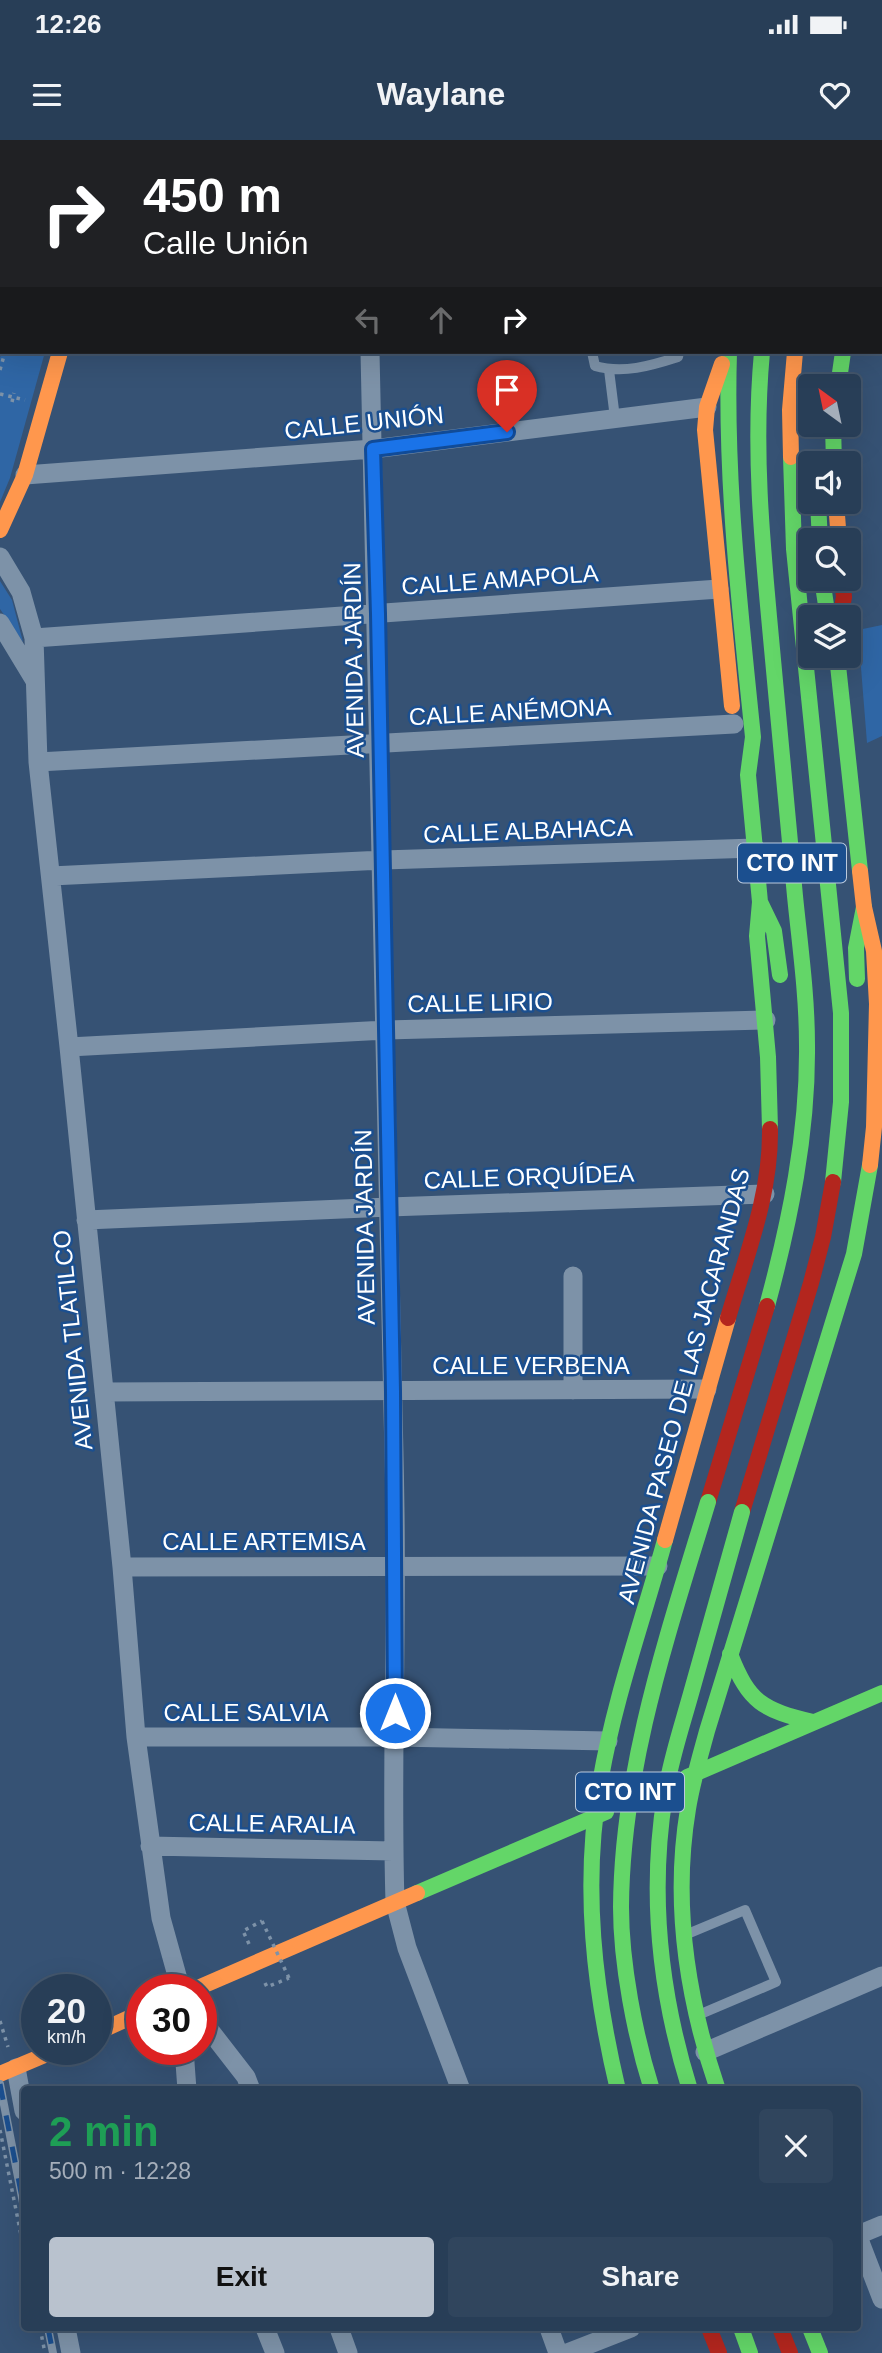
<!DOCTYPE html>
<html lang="en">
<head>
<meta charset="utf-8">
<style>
	body { margin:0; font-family:Helvetica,sans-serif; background:#30455d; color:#f1f3f6; height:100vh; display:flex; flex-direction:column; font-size:26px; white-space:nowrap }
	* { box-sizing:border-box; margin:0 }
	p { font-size:23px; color:#a5aeba }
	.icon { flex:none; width:38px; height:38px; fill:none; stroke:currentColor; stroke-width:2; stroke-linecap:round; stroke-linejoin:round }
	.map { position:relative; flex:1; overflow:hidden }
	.drawer { position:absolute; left:21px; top:1946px; width:840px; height:245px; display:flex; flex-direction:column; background:#283e57; border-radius:7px; box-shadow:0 7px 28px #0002,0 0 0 2px #44576d }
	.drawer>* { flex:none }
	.guide { position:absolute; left:0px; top:0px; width:882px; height:214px; box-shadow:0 7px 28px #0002,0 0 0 2px #44576d; background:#202124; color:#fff; overflow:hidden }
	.needle { width:46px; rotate:327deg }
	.tools { position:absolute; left:798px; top:234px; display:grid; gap:14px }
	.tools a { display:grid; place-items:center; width:63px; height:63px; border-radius:7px; background:#283e57; box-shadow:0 7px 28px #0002,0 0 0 2px #44576d; font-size:35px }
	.speed { position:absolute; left:21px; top:1834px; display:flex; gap:14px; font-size:35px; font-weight:700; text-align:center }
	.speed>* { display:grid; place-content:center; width:91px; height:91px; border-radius:50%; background:#283e57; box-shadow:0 7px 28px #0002,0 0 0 2px #44576d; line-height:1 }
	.speed small { font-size:18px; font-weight:400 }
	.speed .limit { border:10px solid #d22; background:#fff; color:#111 }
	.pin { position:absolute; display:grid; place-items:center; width:60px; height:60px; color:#fff; margin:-72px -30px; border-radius:50% 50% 50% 0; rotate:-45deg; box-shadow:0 0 7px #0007 }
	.pin .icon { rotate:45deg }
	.me { position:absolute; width:77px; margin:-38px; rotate:0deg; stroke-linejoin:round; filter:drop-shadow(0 0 5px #0008) }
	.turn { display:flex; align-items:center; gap:24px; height:147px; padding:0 28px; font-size:32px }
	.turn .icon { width:91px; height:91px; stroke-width:2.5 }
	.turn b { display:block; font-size:49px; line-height:60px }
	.lanes { display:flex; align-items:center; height:66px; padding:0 28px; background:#0003; justify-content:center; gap:35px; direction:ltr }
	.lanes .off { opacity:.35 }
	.round { display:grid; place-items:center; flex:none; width:74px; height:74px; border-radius:7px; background:#30455d }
	.summary { display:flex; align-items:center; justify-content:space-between; height:119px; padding:0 28px }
	h1 { font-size:42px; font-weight:600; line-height:52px; color:#1e9e55 }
	.button { display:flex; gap:14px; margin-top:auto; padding:14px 28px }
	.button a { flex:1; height:80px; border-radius:7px; background:#b9c2ce; color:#111; font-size:28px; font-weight:600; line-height:80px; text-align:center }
	.button a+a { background:#30455d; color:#f1f3f6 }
	.status { display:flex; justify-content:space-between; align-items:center; height:49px; padding:0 35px; background:#283e57; direction:ltr }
	.status svg { height:19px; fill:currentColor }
	header { display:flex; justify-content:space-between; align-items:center; height:91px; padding:0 28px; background:#283e57; font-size:32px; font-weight:600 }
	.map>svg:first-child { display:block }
	.green { fill:#2f66a5 }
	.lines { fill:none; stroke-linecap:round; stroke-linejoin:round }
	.path { stroke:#7d92a8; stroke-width:3.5; stroke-dasharray:3.5 5; stroke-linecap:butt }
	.lane { stroke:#7d92a8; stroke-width:10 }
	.street { stroke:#7d92a8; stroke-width:19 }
	.fast { stroke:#63d668; stroke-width:16 }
	.slow { stroke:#ff974d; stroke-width:16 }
	.jam { stroke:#b3261e; stroke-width:16 }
	.rail-casing { stroke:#7e92a7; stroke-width:8 }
	.rail { stroke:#1b4f8f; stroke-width:5; stroke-dasharray:16; stroke-linecap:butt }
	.path-bridge { stroke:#7d92a8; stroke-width:3.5; stroke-dasharray:3.5 5; stroke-linecap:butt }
	.fast-bridge { stroke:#63d668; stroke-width:16 }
	.route-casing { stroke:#114b97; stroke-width:18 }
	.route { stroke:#1a73e8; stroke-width:12 }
	.labels { text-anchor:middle; stroke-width:5; stroke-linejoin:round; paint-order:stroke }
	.shield { fill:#1b4f8f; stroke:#bbcadd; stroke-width:2 }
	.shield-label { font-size:23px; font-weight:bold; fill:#fff }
	.street-label { font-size:24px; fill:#fff; stroke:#1b4f8f }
</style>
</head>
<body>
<div class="status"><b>12:26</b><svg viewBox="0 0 49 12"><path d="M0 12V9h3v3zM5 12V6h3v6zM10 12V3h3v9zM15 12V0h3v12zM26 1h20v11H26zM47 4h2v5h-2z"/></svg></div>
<header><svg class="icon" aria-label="menu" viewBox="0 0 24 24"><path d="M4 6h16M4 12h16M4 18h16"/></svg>Waylane<svg class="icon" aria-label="heart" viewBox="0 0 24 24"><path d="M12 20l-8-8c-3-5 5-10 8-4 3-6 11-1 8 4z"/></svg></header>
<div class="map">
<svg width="882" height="2213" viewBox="0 0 882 2213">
	<rect width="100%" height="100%" fill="#365274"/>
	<path class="green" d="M2,212H45L10,338L0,362V218Z
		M0,441L12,460L23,502L0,469Z
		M882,485V596L867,603L858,490Z"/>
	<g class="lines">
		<path class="path" d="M0,208L2,202
			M0,230L5,212
			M0,254L25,260
			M12,262L14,253
			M249,1804L243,1791L262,1781
			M265,1843L267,1847L289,1838
			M0,1881L8,1907
			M0,1990L24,2110
			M40,2188L45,2213"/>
		<path class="lane" d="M559,0L560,2
			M656,0L657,2
			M592,212L595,226C623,234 650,226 678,217L679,212
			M609,230L615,278
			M685,1795L745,1770L776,1842L696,1876"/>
		<path class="street" d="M364,0V2
			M370,212C381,598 389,985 395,1372C397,1502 391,1632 395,1762L407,1808L461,1950
			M25,335L373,309L707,267
			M0,417L21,452L34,498L38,622L69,907L122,1427L136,1597L161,1778L181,1850
			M0,483L34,539
			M34,498L719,449
			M38,622L734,584
			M51,736L383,720L755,708
			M69,907L386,890L766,880
			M86,1080L389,1067L765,1054
			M573,1136V1250
			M104,1252L707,1249
			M122,1427L658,1426
			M136,1597H395L608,1601
			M150,1706L393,1711
			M201,1879L246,1937L251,1950
			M184,1909L187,1950
			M705,1912L882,1836
			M16,1928L24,1971
			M858,2095L882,2085
			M858,2097L882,2159
			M66,2188L71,2213
			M265,2188L275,2213
			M339,2188L348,2213
			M549,2188L558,2213
			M567,2213L631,2188"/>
		<path class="fast" d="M740,0L741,2
			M796,0L798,2
			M145,2L147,0
			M817,2L818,0
			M880,28L882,24
			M880,86L882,82
			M0,96L2,93
			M729,212C725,341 740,469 753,597L748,635L760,762L757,796L768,917L770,989
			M762,212C753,308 762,402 771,498C779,584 787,670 795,756C800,806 807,855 807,905C808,993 790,1081 767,1166
			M838,247L843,212
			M833,285L834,324
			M791,317L794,409L841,873V962L833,1042
			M818,362L820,401
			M822,439L828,478
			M837,516L860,731
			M760,762L774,791L780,835
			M857,839L856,808L864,767
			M730,1514C749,1563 763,1570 813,1582
			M687,1637L882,1553
			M417,1753L606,1672
			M618,1950C594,1849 582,1746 600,1643C614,1560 643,1480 665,1400
			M718,1950C687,1859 672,1765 688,1669C692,1643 700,1617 707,1591L854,1114L870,1025
			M741,2188L750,2213
			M810,2188L820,2213"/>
		<path class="slow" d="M722,224L707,267L705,290L732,566
			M791,317L790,270L795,212
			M836,362L839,401
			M0,390L25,335L60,212
			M860,731L864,767L874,811L877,864L874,987L870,1025
			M665,1400L728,1178
			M193,1850L417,1753
			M96,1893L142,1872
			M0,1934L59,1909"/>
		<path class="jam" d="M85,2L87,0
			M856,2L857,0
			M840,478L844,457L842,439
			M728,1178C746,1116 771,1055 770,989
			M708,1362L767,1166
			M742,1372L811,1143L823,1097L833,1042
			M709,2188L719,2213
			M780,2188L790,2213"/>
		<defs>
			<path id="rail" d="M47,2V0
				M0,172L2,166
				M0,1944L24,2068
				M48,2188L53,2213"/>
		</defs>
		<use href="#rail" class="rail-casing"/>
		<use href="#rail" class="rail"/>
		<path class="path-bridge" d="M262,1781L289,1838"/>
		<path class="fast-bridge" d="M652,1950C635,1896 621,1824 621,1767C622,1627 668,1494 708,1362
			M690,1950C660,1854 649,1755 665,1655C670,1622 681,1589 690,1557C707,1495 725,1434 742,1372"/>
	</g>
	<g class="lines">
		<defs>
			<path id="route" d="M395,1573L393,1251L378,474L373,309L507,292"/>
		</defs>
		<use href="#route" class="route-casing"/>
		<use href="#route" class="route"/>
	</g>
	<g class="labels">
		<g class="shield">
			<rect x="738" y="703.5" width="108" height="39" rx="5"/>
			<rect x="576" y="1632.5" width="108" height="39" rx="5"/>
		</g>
		<g class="shield-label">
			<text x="792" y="731">CTO INT</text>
			<text x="630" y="1660">CTO INT</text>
		</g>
		<g class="street-label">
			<text transform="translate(364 283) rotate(-6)" y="8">CALLE UNIÓN</text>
			<text transform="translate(500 440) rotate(-4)" y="8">CALLE AMAPOLA</text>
			<text transform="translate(354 520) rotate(-91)" y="8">AVENIDA JARDÍN</text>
			<text transform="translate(510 572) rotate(-3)" y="8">CALLE ANÉMONA</text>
			<text transform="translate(528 691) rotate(-2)" y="8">CALLE ALBAHACA</text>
			<text transform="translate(480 863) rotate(-1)" y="8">CALLE LIRIO</text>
			<text transform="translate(529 1037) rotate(-2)" y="8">CALLE ORQUÍDEA</text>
			<text transform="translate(365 1087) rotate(-91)" y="8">AVENIDA JARDÍN</text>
			<text transform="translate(73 1200) rotate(-96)" y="8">AVENIDA TLATILCO</text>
			<text x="531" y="1234">CALLE VERBENA</text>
			<text transform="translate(684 1246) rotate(-75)" y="8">AVENIDA PASEO DE LAS JACARANDAS</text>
			<text x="264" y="1410">CALLE ARTEMISA</text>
			<text x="246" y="1581">CALLE SALVIA</text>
			<text transform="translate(272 1684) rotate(1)" y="8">CALLE ARALIA</text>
		</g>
	</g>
</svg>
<div class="tools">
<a><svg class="needle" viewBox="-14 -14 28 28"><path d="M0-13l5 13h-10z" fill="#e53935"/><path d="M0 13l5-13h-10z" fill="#a5aeba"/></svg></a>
<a><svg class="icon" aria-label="sound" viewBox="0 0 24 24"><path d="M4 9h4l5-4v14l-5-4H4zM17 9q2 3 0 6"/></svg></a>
<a><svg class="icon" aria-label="search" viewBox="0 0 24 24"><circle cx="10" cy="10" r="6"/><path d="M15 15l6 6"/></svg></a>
<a><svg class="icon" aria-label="layers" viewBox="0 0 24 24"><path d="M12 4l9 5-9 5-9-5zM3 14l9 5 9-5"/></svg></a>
</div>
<div class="speed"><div>20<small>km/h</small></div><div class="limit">30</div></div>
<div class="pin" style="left:507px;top:292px;background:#d93025"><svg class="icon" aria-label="arrive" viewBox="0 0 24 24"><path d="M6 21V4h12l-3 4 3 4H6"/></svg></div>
<svg class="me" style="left:395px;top:1573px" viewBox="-20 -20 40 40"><circle r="17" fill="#1a73e8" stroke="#fff" stroke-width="3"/><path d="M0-11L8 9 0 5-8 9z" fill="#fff"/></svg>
<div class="guide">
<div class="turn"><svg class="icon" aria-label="right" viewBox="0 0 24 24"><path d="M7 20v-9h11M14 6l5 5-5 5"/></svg><div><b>450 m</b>Calle Unión</div></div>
<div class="lanes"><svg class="icon off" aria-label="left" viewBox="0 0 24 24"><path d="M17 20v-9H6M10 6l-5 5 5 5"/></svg><svg class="icon off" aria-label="ahead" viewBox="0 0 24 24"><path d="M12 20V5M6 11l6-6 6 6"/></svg><svg class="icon" aria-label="right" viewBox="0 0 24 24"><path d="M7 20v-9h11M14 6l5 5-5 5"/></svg></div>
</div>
<section class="drawer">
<div class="summary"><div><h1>2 min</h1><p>500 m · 12:28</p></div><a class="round"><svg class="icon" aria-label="close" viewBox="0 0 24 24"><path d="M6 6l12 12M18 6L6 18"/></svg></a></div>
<div class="button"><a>Exit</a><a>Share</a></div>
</section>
</div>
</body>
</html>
